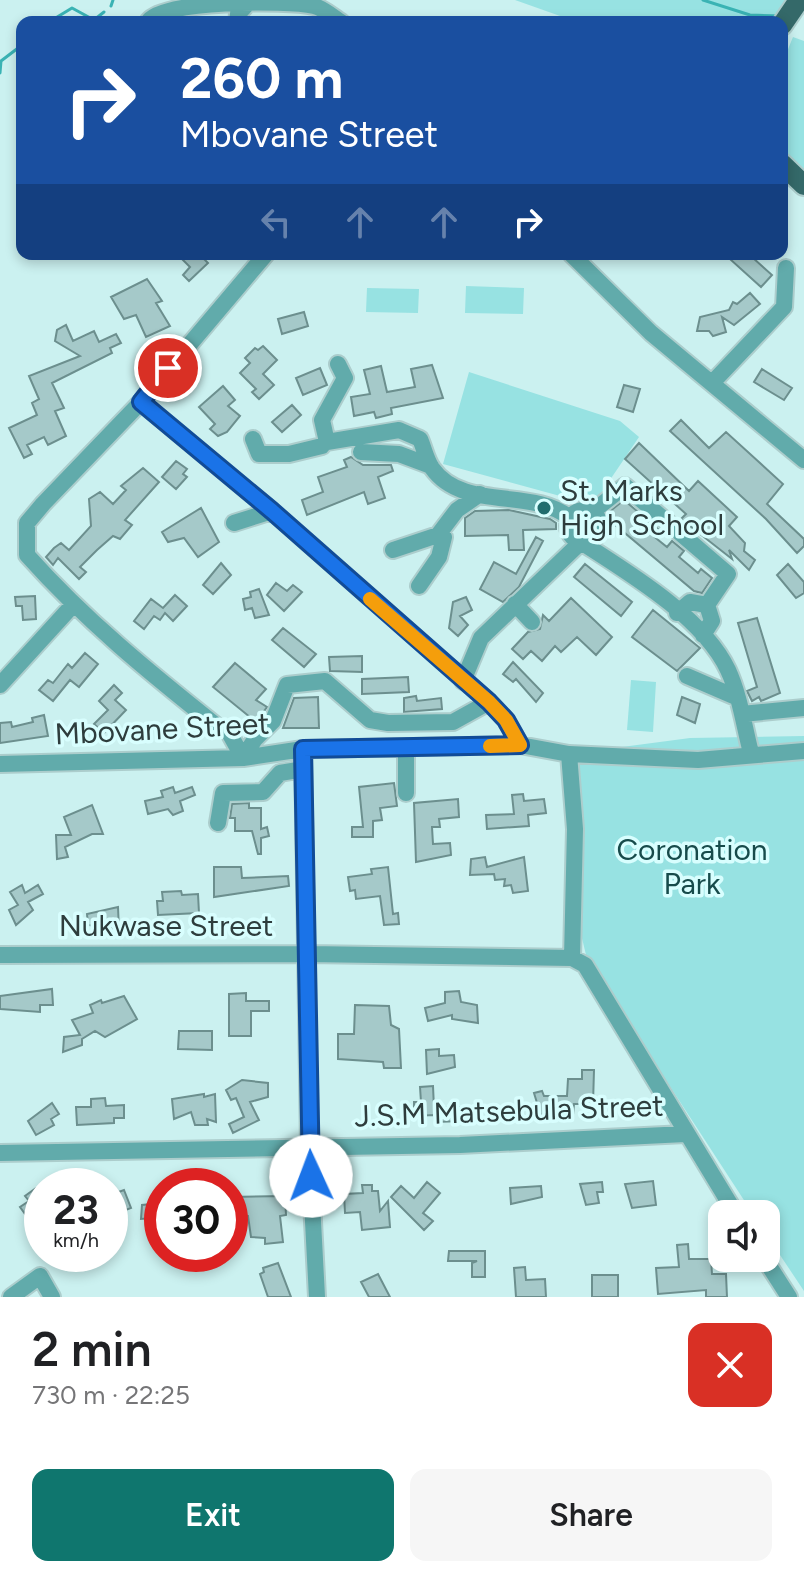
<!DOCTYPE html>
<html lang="en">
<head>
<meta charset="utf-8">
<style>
	body { margin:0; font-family:Figtree,sans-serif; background:#f6f6f6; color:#202124; height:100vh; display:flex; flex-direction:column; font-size:30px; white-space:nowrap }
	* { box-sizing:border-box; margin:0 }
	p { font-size:26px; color:#757577 }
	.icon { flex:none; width:44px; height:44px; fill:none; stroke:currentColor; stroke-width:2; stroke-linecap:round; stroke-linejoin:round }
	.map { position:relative; height:1297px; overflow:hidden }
	.panel { display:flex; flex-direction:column; background:#fff; flex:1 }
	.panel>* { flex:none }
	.top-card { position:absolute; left:16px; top:16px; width:772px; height:244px; border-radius:16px; box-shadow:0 4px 12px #0003; background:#1a4fa0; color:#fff; overflow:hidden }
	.buttons { position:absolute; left:708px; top:1200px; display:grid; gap:16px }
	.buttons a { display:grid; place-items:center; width:72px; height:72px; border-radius:16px; background:#fff; box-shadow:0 4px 12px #0003; font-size:40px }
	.speed { position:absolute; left:24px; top:1168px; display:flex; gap:16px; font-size:40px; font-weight:700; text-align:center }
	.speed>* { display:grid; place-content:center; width:104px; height:104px; border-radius:50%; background:#fff; box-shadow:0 4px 12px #0003; line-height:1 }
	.speed small { font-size:20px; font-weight:400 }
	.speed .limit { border:12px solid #d22; background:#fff; color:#111 }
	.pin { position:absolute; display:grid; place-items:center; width:68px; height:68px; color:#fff; margin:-34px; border:4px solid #fff; border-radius:50%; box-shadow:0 2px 8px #0007 }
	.me { position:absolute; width:88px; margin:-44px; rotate:358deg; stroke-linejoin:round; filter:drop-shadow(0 0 6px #0008) }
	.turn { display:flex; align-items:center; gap:28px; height:168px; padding:0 32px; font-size:36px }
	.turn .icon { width:104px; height:104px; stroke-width:2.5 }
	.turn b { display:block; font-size:56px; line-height:68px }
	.lanes { display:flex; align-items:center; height:76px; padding:0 32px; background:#0003; justify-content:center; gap:40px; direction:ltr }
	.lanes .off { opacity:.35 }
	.round { display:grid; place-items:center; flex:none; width:84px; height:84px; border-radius:16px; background:#f6f6f6 }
	.summary { display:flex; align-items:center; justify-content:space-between; height:136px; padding:0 32px }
	h1 { font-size:48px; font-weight:600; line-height:60px }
	.cta { display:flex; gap:16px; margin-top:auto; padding:16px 32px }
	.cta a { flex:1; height:92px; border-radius:16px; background:#0f766e; color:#fff; font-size:32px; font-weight:600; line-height:92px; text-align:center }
	.cta a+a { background:#f6f6f6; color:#202124 }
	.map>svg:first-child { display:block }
	.green { fill:#97e2e2 }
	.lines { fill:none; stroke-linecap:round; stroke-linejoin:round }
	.stream { stroke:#3ab3b4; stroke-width:3 }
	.building { fill:#a5c9c9; stroke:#6c8f8e; stroke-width:2 }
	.minor-casing { stroke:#accdcc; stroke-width:20 }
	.major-casing { stroke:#accdcc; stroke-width:24 }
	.minor { stroke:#61abab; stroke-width:16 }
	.major { stroke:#346969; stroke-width:20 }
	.route-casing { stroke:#114b97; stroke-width:20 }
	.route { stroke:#1a73e8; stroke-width:14 }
	.slow { stroke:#f59e0b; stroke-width:14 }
	.poi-dot { fill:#216d6e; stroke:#d8fefe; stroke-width:3 }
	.labels { text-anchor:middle; stroke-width:7; stroke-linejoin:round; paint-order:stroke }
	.poi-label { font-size:30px; fill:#2e3d3d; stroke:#d8fefe; text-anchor:start }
	.street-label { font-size:30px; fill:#2e3d3d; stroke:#d8fefe }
	.park-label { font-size:30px; fill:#174b4b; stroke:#d8fefe }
</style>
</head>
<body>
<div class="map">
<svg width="804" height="1297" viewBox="0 0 804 1297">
	<rect width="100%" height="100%" fill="#cbf1f0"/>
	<path class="green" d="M515,0H787L768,22H577Z
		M793,37L804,41V173L782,154V64Z
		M466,286L524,288L523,314L465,313Z
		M367,288L419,289L418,313L366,312Z
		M469,372L620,421L639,437L593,505L443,464Z
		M631,680L656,682L653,732L627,730Z
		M804,736V1291L766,1234V1214H753L587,959L580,930L569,754L690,738Z"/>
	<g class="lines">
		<path class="stream" d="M703,0L750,15L780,16
			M111,6L113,0
			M49,22L72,8L94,20L104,12
			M0,73L1,61L22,45"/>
	</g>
	<path class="building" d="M177,254H199L208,263L189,281L183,275L190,267Z
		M736,254H757L753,258L772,275L761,287L731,260Z
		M147,279L162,301L156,303L170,326L146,337L136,315L124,319L111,297Z
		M750,293L760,304L734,325L722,317L726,332L713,336L709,331H697L700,317L729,310L733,302L737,304Z
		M304,312L308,326L282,334L278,319Z
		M66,325L73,341L94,331L99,342L116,334L121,343L110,348L112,353L52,383L64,408L55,411L66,436L48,445L44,437L27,445L32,454L24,458L9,428L37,415L32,403L39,399L29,376L80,356L55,341L57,330Z
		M263,346L277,360L263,374L274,385L259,399L252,392L256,389L240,373L250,363L245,358L255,348L258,350Z
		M432,365L443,398L391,408L392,414L376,418L374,412L354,416L351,397L370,394L364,370L381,366L387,392L415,387L411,369Z
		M320,368L327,385L303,395L296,378Z
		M762,369L792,388L784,400L754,382Z
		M624,385L640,389L633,412L617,407Z
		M223,386L235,400L228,406L240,416L227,432L218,436L210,429L215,424L199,407Z
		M292,405L301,415L282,432L272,422Z
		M681,420L709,448L726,432L783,484L767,504L804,539V546L797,553L766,519L670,431Z
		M639,443L689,491L698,481L737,517L729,526L745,543L744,551L755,560L749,570L729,550L732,559L681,519L686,514L625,459Z
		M351,457L363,465H391L393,471L378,477L385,498L368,504L364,492L307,515L302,500L323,492L318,477L347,467L344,460Z
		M176,461L187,469L183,474L187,477L176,489L162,477Z
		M143,468L159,482L125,520L132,525L120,539L113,536L97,550L80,567L86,572L79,579L58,558L53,565L46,557L54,548L61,543L69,550L91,526L89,499L100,492L113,504L126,490L121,486Z
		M624,500L658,529L652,535L667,547L672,541L684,551L679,557L698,573L701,569L712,578L702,593L694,591L614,524L608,526L604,516Z
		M201,508L219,542L198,557L184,538L168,542L162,532Z
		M509,510L550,519L556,523V529L523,530L524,550H509L508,535L465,536V518L475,511Z
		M536,537L543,541L533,560L519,587L503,602L480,589L494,562L516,574Z
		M221,563L231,575L213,594L203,585Z
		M585,564L632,602L621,616L574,577Z
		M788,564L804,582V593L796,598L777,575Z
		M276,583L287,591L293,585L302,592L284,611L267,595Z
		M259,589L269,615L255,618L252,608L245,610L243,599L251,597L250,592Z
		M175,595L187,606L173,621L165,613L160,620L154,616L144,629L134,621L151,599L163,608Z
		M35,596L36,619L23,620L22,606H16L15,597Z
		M466,597L472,610L460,616L468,625L458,636L449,628L453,602Z
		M571,598L612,637L596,655L577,637L561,652L555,646L542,661L531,651L523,659L512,649L528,632L540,629L543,615L549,621Z
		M653,610L700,648L677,671L632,637Z
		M757,618L780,693L761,701L759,697L752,701L747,691L757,687L738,623Z
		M283,628L316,654L304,667L272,640Z
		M85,653L98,664L79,687L70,680L53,701L39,690L48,680L53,683L68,664L72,668Z
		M362,656V672L330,671L329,657Z
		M513,662L543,693L536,702L516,679L513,682L503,674Z
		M235,663L266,689L256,700L267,707L256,722L213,687Z
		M408,677L409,692L362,694V679Z
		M114,685L122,693L115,700L126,710L104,733L94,724L108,710L99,701Z
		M416,696L417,701L441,698L442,709L404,712V698Z
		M318,697L319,728H283L294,698Z
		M682,697L700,704L695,723L677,715Z
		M44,715L48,736L0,743V723L11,722L12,727L33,722L32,718Z
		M394,783L397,806L380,808L382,820L373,821V837H352V827H363L359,787Z
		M173,787L175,793L192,787L195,795L180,801L183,811L173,815L168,809L148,814L145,801L163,797L161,791Z
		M523,794L524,801L544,799L546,813L528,815L529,826L487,829L486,815L514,814L512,795Z
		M458,799L459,817L439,819L440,827H432L433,844L450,843L451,855L416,862L414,803Z
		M249,803V808H261V829L267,827L269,836L261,838V854H258L252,831H235V818H230L232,804Z
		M92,805L103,834H92L65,847L68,857L57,859L56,835H71L64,817Z
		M485,857L487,867L524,857L528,891L513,893L511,885L504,886L505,879L495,880L494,874L470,875L471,859Z
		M214,867H241L242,878L288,876L289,886L214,897Z
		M388,867L393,914L398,913L399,924L384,925L380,896L356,899L355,890L350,891L348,877L372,874L371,869Z
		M22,885L25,893L38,885L43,894L28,902L33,910L16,925L9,910L18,905L10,892Z
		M181,891L182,895L198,894L199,913L158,915L157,901H163L162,892Z
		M118,907L119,930L88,925L87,914Z
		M52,989L53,1005H40V1012L0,1009V996Z
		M459,991L461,1002L477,1005L478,1023L452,1019V1015L428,1021L425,1008L445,1003V992Z
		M246,993V1001H269V1011H251V1036H229V994Z
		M124,996L137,1019L105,1037L95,1031L82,1039V1045L63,1052L64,1037L80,1035L72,1020L93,1013L90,1005L101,1000L102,1003Z
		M355,1005L389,1006L391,1025L399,1029L401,1068H384L383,1062L338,1059V1034H354Z
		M179,1031H212V1050L178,1049Z
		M439,1049V1056L454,1055L455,1067L427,1074L426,1050Z
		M582,1070H594L593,1104H574L573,1115L563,1114V1109L541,1116L534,1093L542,1091L544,1096H567L568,1079H582Z
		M242,1080L268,1083V1097L250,1102L259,1120L233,1133L229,1124L244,1117L236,1098L231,1100L226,1090Z
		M433,1086L434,1108L462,1107L463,1121L435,1122L434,1115L414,1116V1102H421L420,1087Z
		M204,1094V1097L215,1094L216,1122L207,1119L208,1125H195L191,1112L174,1119L172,1099Z
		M105,1098L106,1106L124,1105V1118H114V1123L77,1125L76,1107H91V1099Z
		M52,1103L59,1114L51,1119L54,1125L36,1135L28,1121Z
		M653,1181L656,1205L632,1208L625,1184Z
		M427,1182L440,1193L423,1213L433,1221L424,1230L391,1197L401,1186L414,1198Z
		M602,1182L603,1192H597L599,1203L586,1205L580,1184Z
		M362,1185H372V1191H378L380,1211L388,1201L390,1227L362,1230L360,1212L345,1213L344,1194L363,1193Z
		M541,1186L542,1197L511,1204L510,1188Z
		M36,1188L42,1195V1208L28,1218L20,1207L29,1201L25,1196Z
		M124,1190L131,1208L110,1216V1195Z
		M285,1196L286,1215L280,1216L283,1242L265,1244V1238L251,1237L248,1216L230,1217V1197Z
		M162,1203L160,1250H155L152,1218L141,1219L142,1205Z
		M688,1244L689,1259H711L712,1274H726L727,1297H706V1290L658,1294L656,1268L679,1267L677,1245Z
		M449,1251H485V1277H472V1263L477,1261H448Z
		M278,1263L291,1297H268L260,1274L264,1272L263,1268Z
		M525,1267L526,1280L545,1279L546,1297H516L514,1268Z
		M378,1274L390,1297H369L361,1282Z
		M592,1275H618V1297H592Z"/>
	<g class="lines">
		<defs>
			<path id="minor" d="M148,22C159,0 287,0 314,6C323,8 333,17 341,22
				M237,22L238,14L249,2
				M266,254L141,402L43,504L27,523V555C85,620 150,673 218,727L227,729L243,758L255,739L273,721L287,685L325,681L370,720L388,723L453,722L489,702
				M571,254L651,333L804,460
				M338,364L345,378L322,420L327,442L399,430L420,439C424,448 426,459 432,468C463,512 533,487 570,518
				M713,382L784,307L786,268
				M141,402L272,511L489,702L506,720L520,745
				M253,439L259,454H289L322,446
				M361,452L399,454L431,466
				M568 526a16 16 0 1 1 32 0a16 16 0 1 1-32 0Z
				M592,512L625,486L728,574L707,605
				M234,523L272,511
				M393,550L438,535L457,510L480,494
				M419,586L439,557L444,537
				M515,604L532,622
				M677,613L690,602L707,605L712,621L703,635
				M687,676L738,698
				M463,681L481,638L581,542C629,573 703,617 728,670C740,696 744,726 751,753
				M0,685L72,606
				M742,714L804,708
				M303,749L309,1146L317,1297
				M569,754L575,829L572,958L585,965L736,1214
				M0,764L243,758L303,749L520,745L569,754L698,760L804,751
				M406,793V747
				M218,823L223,793L263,792L280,773L303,769
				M0,955L308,954L572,958
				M0,1153L460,1145L685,1134
				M764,1258L789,1297
				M11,1297L40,1276L52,1297"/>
			<path id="major" d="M782,25L799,0
				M782,164L804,185"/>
		</defs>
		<use href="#minor" class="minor-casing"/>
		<use href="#major" class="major-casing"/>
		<use href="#minor" class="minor"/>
		<use href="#major" class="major"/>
	</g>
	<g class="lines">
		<defs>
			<path id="route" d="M168,368L141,402L272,511L489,702L506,720L520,745L303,749L311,1176"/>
		</defs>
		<use href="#route" class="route-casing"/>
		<use href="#route" class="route"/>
		<path class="slow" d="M370,599L489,702L506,720L520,745L490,746"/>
	</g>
	<circle class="poi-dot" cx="544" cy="508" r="8"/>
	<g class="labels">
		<g class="poi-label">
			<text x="560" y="501">St. Marks<tspan x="560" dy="34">High School</tspan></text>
		</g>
		<g class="street-label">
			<text transform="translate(162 729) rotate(-3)" y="10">Mbovane Street</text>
			<text x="166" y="936">Nukwase Street</text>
			<text transform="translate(509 1111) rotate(-2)" y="10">J.S.M Matsebula Street</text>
		</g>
		<g class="park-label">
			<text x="692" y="860">Coronation<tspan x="692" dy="34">Park</tspan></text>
		</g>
	</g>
</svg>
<div class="buttons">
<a><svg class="icon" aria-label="sound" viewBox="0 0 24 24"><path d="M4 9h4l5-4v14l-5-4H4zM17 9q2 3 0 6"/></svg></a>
</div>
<div class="speed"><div>23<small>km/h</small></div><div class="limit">30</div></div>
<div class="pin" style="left:168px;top:368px;background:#d93025"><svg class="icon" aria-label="arrive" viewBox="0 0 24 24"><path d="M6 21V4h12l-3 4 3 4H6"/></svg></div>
<svg class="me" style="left:311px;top:1176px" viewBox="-20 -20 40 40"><circle r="19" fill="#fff"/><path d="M0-13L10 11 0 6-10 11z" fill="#1a73e8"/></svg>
<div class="top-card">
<div class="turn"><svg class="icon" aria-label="right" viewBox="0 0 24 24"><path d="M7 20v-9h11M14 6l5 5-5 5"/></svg><div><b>260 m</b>Mbovane Street</div></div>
<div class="lanes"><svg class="icon off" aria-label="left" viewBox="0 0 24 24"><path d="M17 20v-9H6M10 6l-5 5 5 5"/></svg><svg class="icon off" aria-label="ahead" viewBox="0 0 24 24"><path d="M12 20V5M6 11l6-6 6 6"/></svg><svg class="icon off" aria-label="ahead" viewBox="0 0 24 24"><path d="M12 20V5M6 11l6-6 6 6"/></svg><svg class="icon" aria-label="right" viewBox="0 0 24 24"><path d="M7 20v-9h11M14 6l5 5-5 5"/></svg></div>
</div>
</div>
<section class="panel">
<div class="summary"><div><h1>2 min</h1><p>730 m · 22:25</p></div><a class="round" style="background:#d93025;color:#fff"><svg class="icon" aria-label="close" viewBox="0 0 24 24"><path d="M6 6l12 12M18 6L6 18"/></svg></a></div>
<div class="cta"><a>Exit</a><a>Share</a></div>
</section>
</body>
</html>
